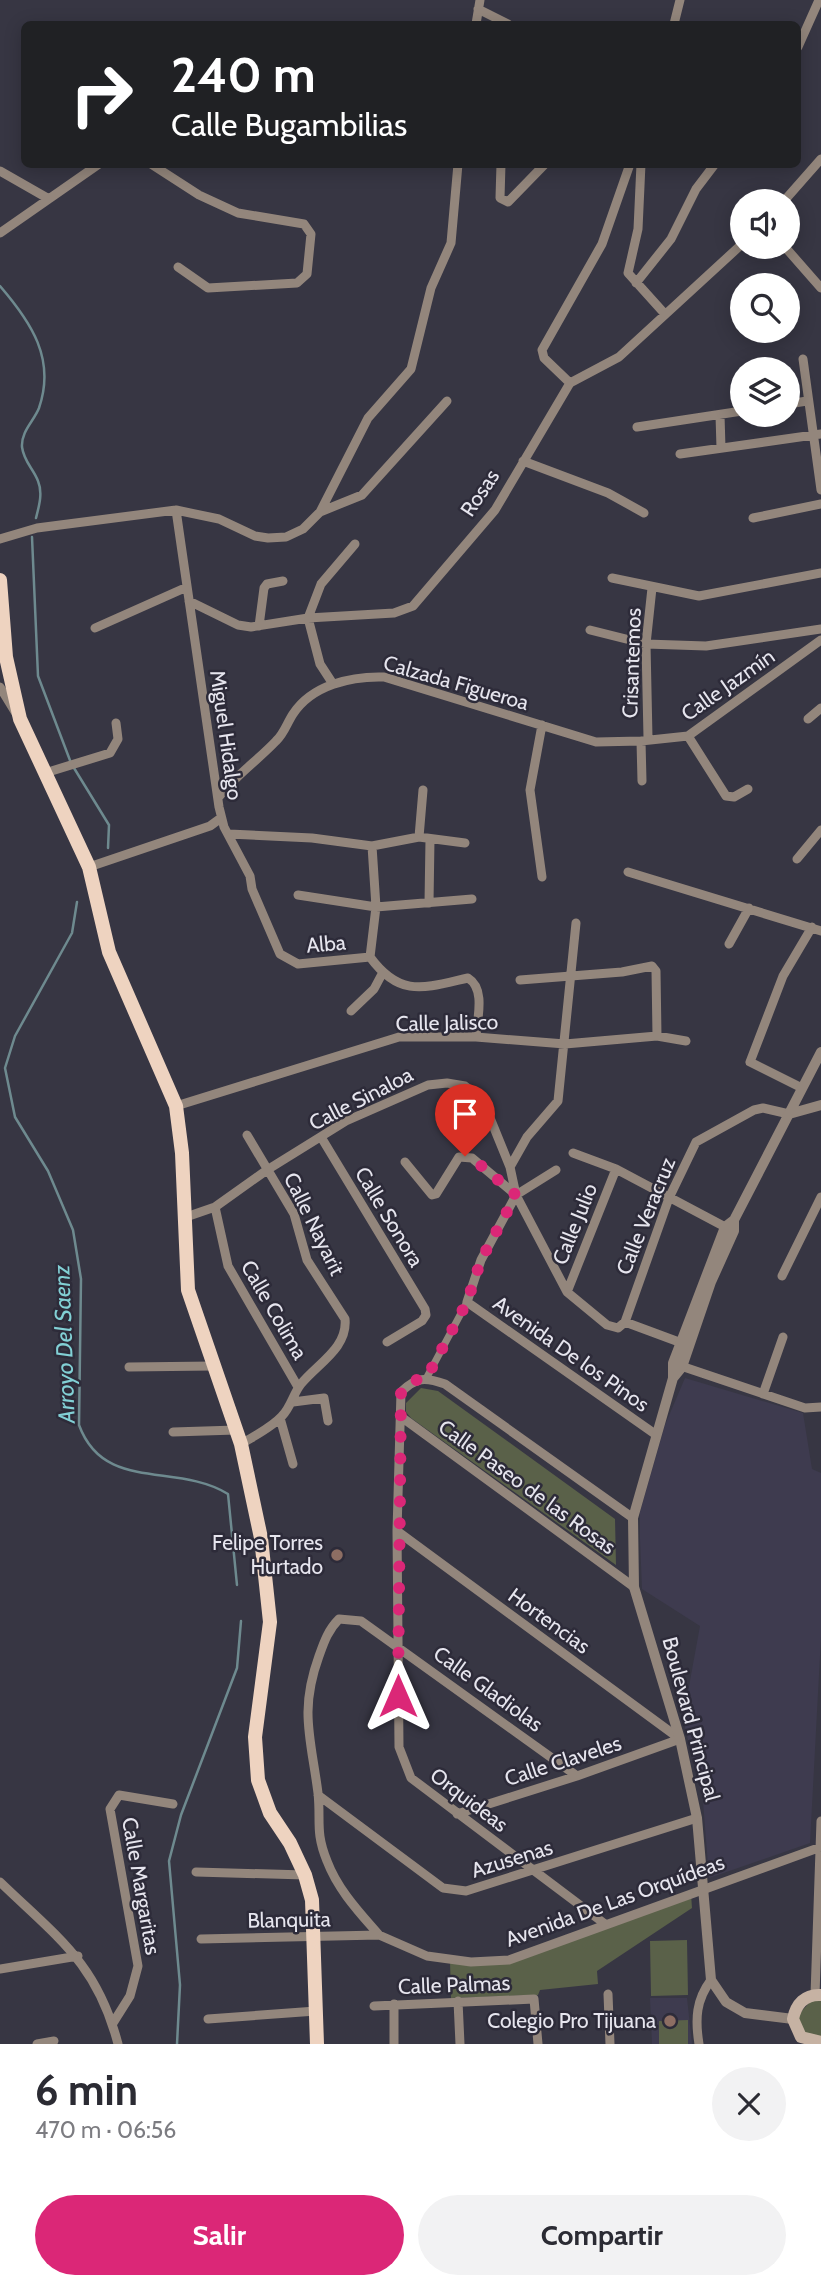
<!DOCTYPE html>
<html lang="es">
<head>
<meta charset="utf-8">
<style>
	body { margin:0; font-family:Cabin,sans-serif; background:#f2f2f3; color:#2b2b33; height:100vh; display:flex; flex-direction:column; font-size:26px; white-space:nowrap }
	* { box-sizing:border-box; margin:0 }
	p { font-size:23px; color:#7c7c81 }
	.icon { flex:none; width:38px; height:38px; fill:none; stroke:currentColor; stroke-width:2; stroke-linecap:round; stroke-linejoin:round }
	.map { position:relative; height:2044px; overflow:hidden }
	.details { display:flex; flex-direction:column; background:#fff; flex:1 }
	.details>* { flex:none }
	.banner { position:absolute; left:21px; top:21px; width:780px; height:147px; border-radius:10px; box-shadow:0 4px 18px #0003; background:#202124; color:#fff; overflow:hidden }
	.fabs { position:absolute; left:730px; top:189px; display:grid; gap:14px }
	.fabs a { display:grid; place-items:center; width:70px; height:70px; border-radius:50%; background:#fff; box-shadow:0 4px 18px #0003; font-size:35px }
	.pin { position:absolute; display:grid; place-items:center; width:60px; height:60px; color:#fff; margin:-72px -30px; border-radius:50% 50% 50% 0; rotate:-45deg; box-shadow:0 0 7px #0007 }
	.pin .icon { rotate:45deg }
	.me { position:absolute; width:77px; margin:-38px; rotate:0deg; stroke-linejoin:round; filter:drop-shadow(0 0 5px #0008) }
	.turn { display:flex; align-items:center; gap:24px; height:147px; padding:0 35px; font-size:32px }
	.turn .icon { width:91px; height:91px; stroke-width:2.5 }
	.turn b { display:block; font-size:49px; line-height:60px }
	.round { display:grid; place-items:center; flex:none; width:74px; height:74px; border-radius:37px; background:#f2f2f3 }
	.headline { display:flex; align-items:center; justify-content:space-between; height:119px; padding:0 35px }
	h1 { font-size:42px; font-weight:700; line-height:52px }
	.primary-button { display:flex; gap:14px; margin-top:auto; padding:14px 35px }
	.primary-button a { flex:1; height:80px; border-radius:42px; background:#db2777; color:#fff; font-size:28px; font-weight:700; line-height:80px; text-align:center }
	.primary-button a+a { background:#f2f2f3; color:#2b2b33 }
	.map>svg:first-child { display:block }
	.built { fill:#3e3b4f }
	.green { fill:#5a6149 }
	.lines { fill:none; stroke-linecap:round; stroke-linejoin:round }
	.stream { stroke:#6e8a8f; stroke-width:2.5 }
	.pedestrian { stroke:#93867c; stroke-width:7 }
	.minor { stroke:#93867c; stroke-width:9 }
	.tertiary { stroke:#93867c; stroke-width:10 }
	.secondary { stroke:#c6b2a3; stroke-width:12 }
	.primary { stroke:#eed3c0; stroke-width:14 }
	.route { stroke:#db2777; stroke-width:12; stroke-dasharray:0 21.6 }
	.education-dot { fill:#8d6e63; stroke:#2d2b39; stroke-width:2.5 }
	.labels { text-anchor:middle; stroke-width:5; stroke-linejoin:round; paint-order:stroke }
	.street-label { font-size:21px; fill:#e6e5ee; stroke:#2d2b39 }
	.poi-label { font-size:21px; fill:#e6e5ee; stroke:#2d2b39; text-anchor:end }
	.water-label { font-size:23px; font-style:italic; fill:#82d0d5; stroke:#2d2b39 }
</style>
</head>
<body>
<div class="map">
<svg width="821" height="2044" viewBox="0 0 821 2044">
	<rect width="100%" height="100%" fill="#373643"/>
	<path class="built" d="M685,1378L803,1413L812,1469L821,1473V1637L810,1843L709,1878L703,1801L683,1719L700,1626L642,1589L640,1539V1512L665,1425Z
		M650,1998H687L692,2044H652Z"/>
	<path class="green" d="M421,1388L438,1391L615,1519L616,1565L411,1418L406,1412V1403Z
		M691,1894L692,1908L597,1971L598,1984L540,1990L538,1995L451,1998L450,1961L507,1960Z
		M687,1940L688,1995L651,1996L650,1941Z
		M811,2001H821V2038L802,2032L798,2015Z
		M688,2020V2044H659V2021Z"/>
	<g class="lines">
		<path class="stream" d="M0,286C31,322 56,359 39,408C34,421 21,431 22,447C24,462 33,468 38,481C43,493 39,506 36,518
			M32,537L38,676L71,763
			M74,768L109,825L108,848
			M77,902L72,933L15,1036L5,1068L15,1117L48,1171L73,1230L81,1279L79,1425C104,1493 176,1462 228,1494L237,1585
			M177,2044L180,1985L169,1861L181,1815L237,1668L241,1621"/>
		<path class="pedestrian" d="M427,1377L467,1302"/>
		<path class="minor" d="M478,9L508,24
			M476,24L480,0
			M674,24L680,0
			M798,47L819,0
			M151,164L199,195L238,213L304,224L311,234L307,274L297,283L208,288L178,267
			M501,164L500,198L508,202L545,164
			M641,164L638,229L628,273L664,313
			M0,171L49,199
			M784,201L821,159
			M0,233L99,164
			M785,247L821,288
			M636,283L671,239L696,189L715,164
			M803,359L821,490
			M570,383L544,358L542,350L602,244L630,164
			M788,404L807,401
			M720,415L721,448
			M637,427L742,411
			M680,454L821,434
			M523,461L608,493L644,513
			M176,510L219,807L224,827L250,876L252,889L280,954L298,964L370,957
			M320,512L362,495L447,401
			M753,518L821,504
			M0,539L37,528L176,510L219,519L255,536L268,538L286,537L303,529L320,512L368,418L411,369L431,288L451,243L458,164
			M612,578L699,596L821,573
			M189,601L238,625L251,627L308,618L394,613L413,606L495,510L570,383L619,357L742,244
			M259,626L264,588L267,584L283,581
			M95,628L187,587
			M590,630L646,644L706,646L821,629
			M333,684L320,664L308,618L321,584L355,544
			M0,687L17,715
			M808,719L821,708
			M688,736L726,796L734,797L748,789
			M648,738L646,644L652,588
			M641,741L642,781
			M45,773L110,753L118,739L116,723
			M218,798C235,776 257,761 276,741C284,734 287,723 293,714C312,685 351,676 384,677L596,742L641,741L688,736L821,640
			M229,834L312,838L372,846
			M419,837L423,790
			M797,859L821,830
			M89,867L210,826L221,818
			M628,872L821,931
			M542,877L530,790L542,725
			M298,895L376,907L472,899
			M429,903L430,839
			M729,944L749,908
			M370,957L376,907L372,846L419,837L465,843
			M370,957C400,998 424,988 468,978C486,989 477,1019 476,1037
			M520,980L622,972L652,966L656,971L657,1036
			M351,1011L374,989L382,974
			M802,1088L750,1062L783,976L812,927
			M176,1106L399,1037H476L565,1044L657,1036L686,1041
			M321,1137L425,1309L426,1315L422,1321L387,1342
			M573,1153L616,1169L729,1229
			M405,1162L432,1195L436,1194L459,1157L472,1158L516,1195
			M510,1167L527,1137L558,1101L576,923
			M556,1170L516,1195L481,1260L467,1302L655,1434
			M215,1207L228,1266L298,1387
			M186,1217L215,1207L267,1170L346,1121L428,1085L447,1083L465,1086L477,1095L486,1108L510,1167L516,1195L567,1292L607,1325L618,1328L625,1322
			M782,1276L821,1197
			M567,1292L616,1169
			M625,1322L669,1198L696,1142L754,1110L763,1108L789,1114
			M625,1322L687,1345
			M678,1365L805,1408L821,1407
			M129,1367L213,1366
			M763,1394L783,1337
			M293,1402L324,1398L328,1421
			M400,1416L634,1587
			M280,1418L293,1464
			M173,1432L236,1430
			M241,1444C254,1436 271,1428 282,1416C291,1407 293,1394 301,1384C317,1364 348,1348 345,1319L307,1260L294,1214L247,1135
			M397,1531L680,1739
			M318,1795L443,1888L466,1891L697,1818
			M457,1814L577,1776L680,1739
			M196,1872L305,1875
			M0,1882C57,1937 97,1963 118,2044
			M605,1924L411,1778L399,1747L397,1531L401,1392C416,1377 425,1377 445,1384L633,1518
			M379,1935C359,1912 338,1890 327,1861C315,1832 321,1821 318,1793C311,1738 299,1711 319,1656C324,1642 328,1630 339,1619L361,1621L577,1776
			M201,1939L379,1935L427,1956L471,1962L509,1960L821,1847
			M0,1969L78,1956
			M608,1994L610,2044
			M815,1995L821,1821
			M458,2001L460,2044
			M394,2004V2044
			M374,2006L534,1999L538,2044
			M208,2019L316,2011
			M113,2023L130,1996L138,1966L110,1809L119,1795L173,1804
			M37,2044L54,2041
			M699,2044C695,2019 696,2000 711,1980"/>
		<path class="tertiary" d="M789,1114L821,1105
			M734,1220L725,1227L673,1363V1378L633,1518L634,1587L680,1739L697,1818L711,1980L726,2002L745,2013L793,2019
			M673,1378L682,1367L711,1282L734,1231V1220L821,1052"/>
		<path class="secondary" d="M821,1995C805,1994 796,2004 793,2019L801,2037L821,2042"/>
		<path class="primary" d="M0,580L6,657L20,719L89,867L109,952L176,1106L182,1153L188,1290L241,1444L261,1538L270,1622L255,1737L258,1780L270,1813L290,1843L305,1875L312,1900L317,2044"/>
	</g>
	<g class="lines">
		<path class="route" d="M398,1696L401,1392L413,1381L427,1377L467,1302L481,1260L516,1195L472,1158L465,1156"/>
	</g>
	<g class="education-dot">
		<circle cx="337" cy="1555" r="7"/>
		<circle cx="670" cy="2021" r="7"/>
	</g>
	<g class="labels">
		<g class="street-label">
			<text transform="translate(480 493) rotate(-56)" y="7">Rosas</text>
			<text transform="translate(632 663) rotate(-88)" y="7">Crisantemos</text>
			<text transform="translate(456 683) rotate(16)" y="7">Calzada Figueroa</text>
			<text transform="translate(728 685) rotate(-35)" y="7">Calle Jazmín</text>
			<text transform="translate(226 735) rotate(82)" y="7">Miguel Hidalgo</text>
			<text transform="translate(326 944) rotate(-5)" y="7">Alba</text>
			<text transform="translate(447 1023) rotate(-1)" y="7">Calle Jalisco</text>
			<text transform="translate(361 1099) rotate(-27)" y="7">Calle Sinaloa</text>
			<text transform="translate(646 1216) rotate(-68)" y="7">Calle Veracruz</text>
			<text transform="translate(389 1217) rotate(59)" y="7">Calle Sonora</text>
			<text transform="translate(314 1224) rotate(64)" y="7">Calle Nayarit</text>
			<text transform="translate(575 1224) rotate(-68)" y="7">Calle Julio</text>
			<text transform="translate(274 1310) rotate(60)" y="7">Calle Colima</text>
			<text transform="translate(571 1354) rotate(35)" y="7">Avenida De los Pinos</text>
			<text transform="translate(527 1487) rotate(36)" y="7">Calle Paseo de las Rosas</text>
			<text transform="translate(549 1621) rotate(36)" y="7">Hortencias</text>
			<text transform="translate(488 1689) rotate(36)" y="7">Calle Gladiolas</text>
			<text transform="translate(691 1719) rotate(75)" y="7">Boulevard Principal</text>
			<text transform="translate(563 1761) rotate(-18)" y="7">Calle Claveles</text>
			<text transform="translate(469 1800) rotate(37)" y="7">Orquideas</text>
			<text transform="translate(512 1859) rotate(-17)" y="7">Azusenas</text>
			<text transform="translate(141 1886) rotate(80)" y="7">Calle Margaritas</text>
			<text transform="translate(615 1901) rotate(-20)" y="7">Avenida De Las Orquídeas</text>
			<text transform="translate(289 1920) rotate(-1)" y="7">Blanquita</text>
			<text transform="translate(454 1985) rotate(-2)" y="7">Calle Palmas</text>
		</g>
		<g class="poi-label">
			<text x="323" y="1550">Felipe Torres<tspan x="323" dy="24">Hurtado</tspan></text>
			<text x="656" y="2028">Colegio Pro Tijuana</text>
		</g>
		<g class="water-label">
			<text transform="translate(64 1344) rotate(-92)" y="8">Arroyo Del Saenz</text>
		</g>
	</g>
</svg>
<div class="fabs">
<a><svg class="icon" aria-label="sound" viewBox="0 0 24 24"><path d="M4 9h4l5-4v14l-5-4H4zM17 9q2 3 0 6"/></svg></a>
<a><svg class="icon" aria-label="search" viewBox="0 0 24 24"><circle cx="10" cy="10" r="6"/><path d="M15 15l6 6"/></svg></a>
<a><svg class="icon" aria-label="layers" viewBox="0 0 24 24"><path d="M12 4l9 5-9 5-9-5zM3 14l9 5 9-5"/></svg></a>
</div>
<div class="pin" style="left:465px;top:1156px;background:#d93025"><svg class="icon" aria-label="arrive" viewBox="0 0 24 24"><path d="M6 21V4h12l-3 4 3 4H6"/></svg></div>
<svg class="me" style="left:398px;top:1696px" viewBox="-20 -20 40 40"><path d="M0-17L14 15 0 8-14 15z" fill="#db2777" stroke="#fff" stroke-width="4"/></svg>
<div class="banner">
<div class="turn"><svg class="icon" aria-label="right" viewBox="0 0 24 24"><path d="M7 20v-9h11M14 6l5 5-5 5"/></svg><div><b>240 m</b>Calle Bugambilias</div></div>
</div>
</div>
<section class="details">
<div class="headline"><div><h1>6 min</h1><p>470 m · 06:56</p></div><a class="round"><svg class="icon" aria-label="close" viewBox="0 0 24 24"><path d="M6 6l12 12M18 6L6 18"/></svg></a></div>
<div class="primary-button"><a>Salir</a><a>Compartir</a></div>
</section>
</body>
</html>
